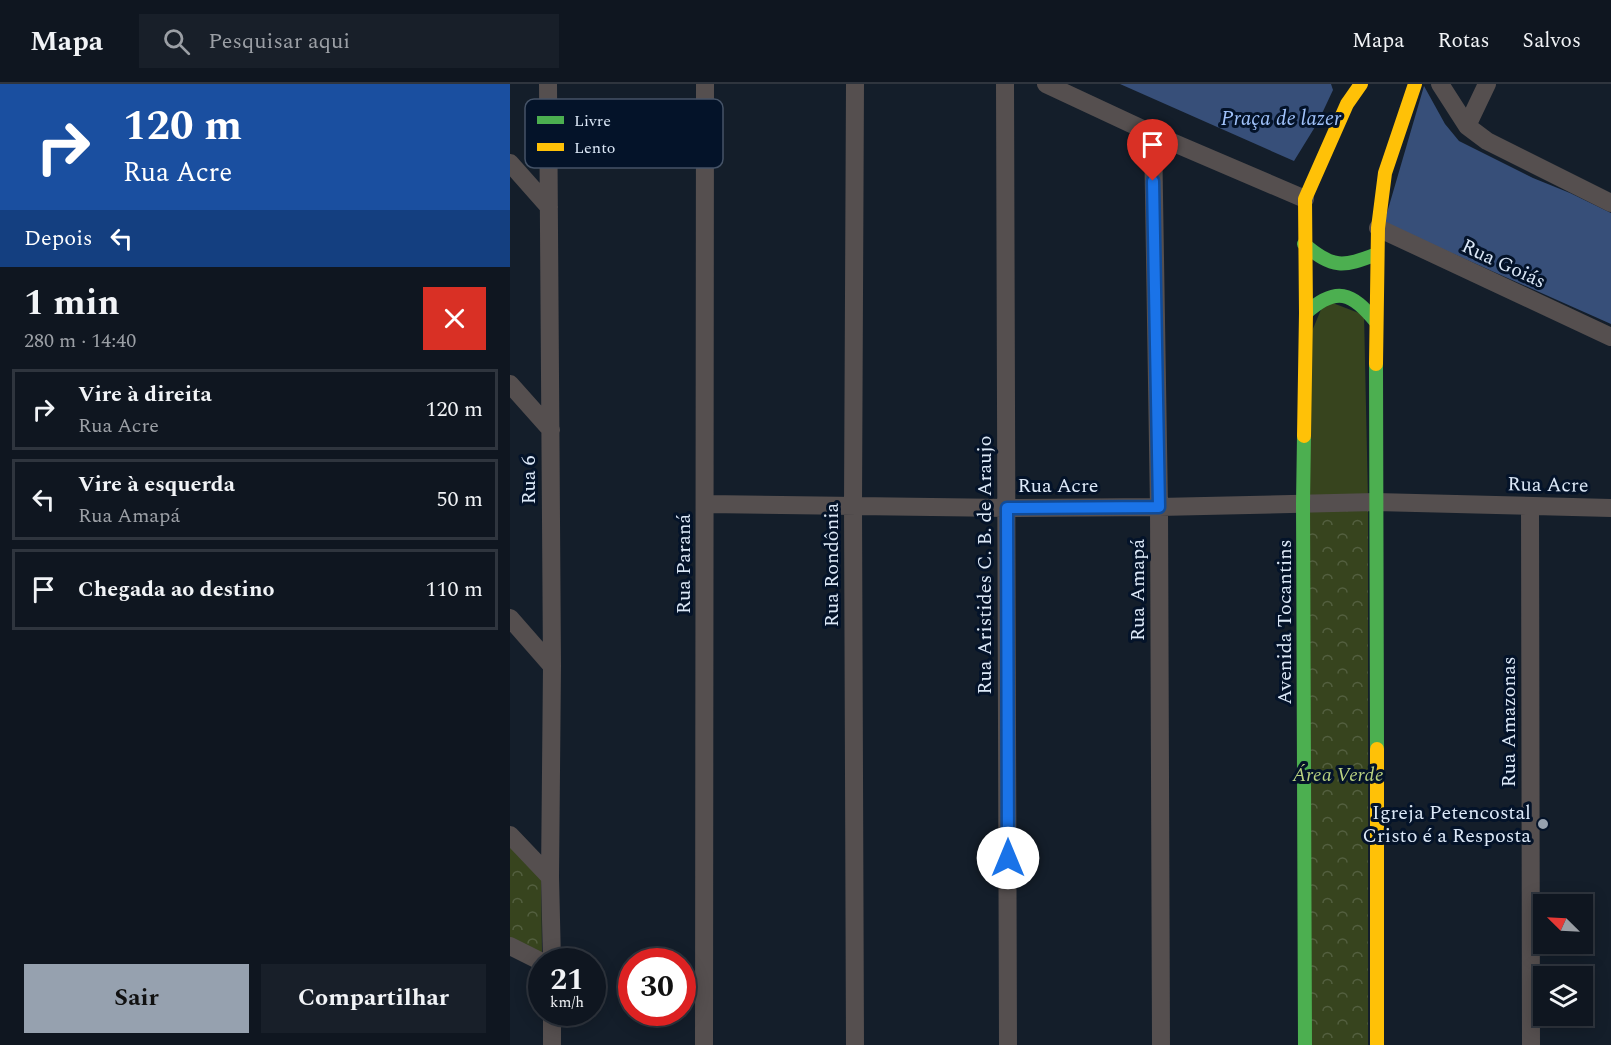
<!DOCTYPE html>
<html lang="pt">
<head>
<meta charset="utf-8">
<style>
	body { margin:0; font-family:Spectral,serif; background:#181f29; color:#f1f3f6; height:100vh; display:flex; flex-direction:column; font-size:22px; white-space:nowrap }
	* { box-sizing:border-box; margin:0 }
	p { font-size:20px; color:#9b9fa5 }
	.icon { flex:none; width:33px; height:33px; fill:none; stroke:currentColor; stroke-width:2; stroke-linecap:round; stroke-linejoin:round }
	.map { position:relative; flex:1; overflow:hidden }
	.drawer { display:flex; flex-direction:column; background:#0f1620; width:510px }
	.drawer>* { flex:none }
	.banner { background:#1a4fa0; color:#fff; overflow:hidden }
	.needle { width:39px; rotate:294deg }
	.fabs { position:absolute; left:1023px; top:810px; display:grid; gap:12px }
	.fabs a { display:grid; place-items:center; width:60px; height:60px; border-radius:0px; background:#0f1620; box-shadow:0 3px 15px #0003,0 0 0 2px #2f353e; font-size:30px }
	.speed { position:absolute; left:18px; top:864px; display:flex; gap:12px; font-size:30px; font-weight:700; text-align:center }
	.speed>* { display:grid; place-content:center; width:78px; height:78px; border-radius:50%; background:#0f1620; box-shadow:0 3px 15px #0003,0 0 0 2px #2f353e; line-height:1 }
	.speed small { font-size:15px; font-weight:400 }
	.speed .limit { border:9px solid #d22; background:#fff; color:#111 }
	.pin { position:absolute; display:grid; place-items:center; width:51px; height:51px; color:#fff; margin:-62px -26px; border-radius:50% 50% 50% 0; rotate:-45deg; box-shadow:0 0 6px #0007 }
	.pin .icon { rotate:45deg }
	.me { position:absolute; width:66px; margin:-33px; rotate:0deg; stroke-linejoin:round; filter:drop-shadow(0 0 4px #0008) }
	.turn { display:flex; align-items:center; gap:21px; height:126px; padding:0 24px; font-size:27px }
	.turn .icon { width:78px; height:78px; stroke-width:2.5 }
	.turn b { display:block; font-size:42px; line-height:51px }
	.then { display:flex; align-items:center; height:57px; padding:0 24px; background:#0003; gap:12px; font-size:22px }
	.round { display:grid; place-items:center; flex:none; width:63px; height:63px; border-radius:0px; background:#181f29 }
	.head { display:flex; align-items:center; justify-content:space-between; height:102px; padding:0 24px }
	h1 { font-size:36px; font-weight:700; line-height:45px }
	.cta { display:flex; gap:12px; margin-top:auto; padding:12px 24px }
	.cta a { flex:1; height:69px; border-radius:0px; background:#96a1af; color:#111; font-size:24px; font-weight:700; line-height:69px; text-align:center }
	.cta a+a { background:#181f29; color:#f1f3f6 }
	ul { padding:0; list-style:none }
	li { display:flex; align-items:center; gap:18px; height:81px; margin:0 12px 9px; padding:0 12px; border:3px solid #2f353e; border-radius:0px }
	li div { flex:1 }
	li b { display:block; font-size:22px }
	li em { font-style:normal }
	header { display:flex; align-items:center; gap:36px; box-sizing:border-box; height:84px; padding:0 30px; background:#0f1620; border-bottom:2px solid #2f353e }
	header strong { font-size:28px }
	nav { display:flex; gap:33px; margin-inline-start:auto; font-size:21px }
	.search { width:420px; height:54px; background:#181f29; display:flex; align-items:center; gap:15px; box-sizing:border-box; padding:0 21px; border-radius:0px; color:#9b9fa5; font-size:22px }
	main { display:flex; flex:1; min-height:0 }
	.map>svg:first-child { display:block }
	.green { fill:#37441e }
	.forest { fill:url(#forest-crowns) }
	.water { fill:#374f79 }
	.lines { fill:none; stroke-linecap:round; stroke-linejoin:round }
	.street { stroke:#554f4f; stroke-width:18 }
	.fast { stroke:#4caf50; stroke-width:14 }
	.slow { stroke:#ffc107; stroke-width:14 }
	.route-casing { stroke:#114b97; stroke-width:15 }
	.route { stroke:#1a73e8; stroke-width:10 }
	.poi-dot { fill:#96a1af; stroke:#041329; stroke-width:2 }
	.labels { text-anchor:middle; stroke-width:6; stroke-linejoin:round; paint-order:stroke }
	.street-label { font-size:20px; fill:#dce8f7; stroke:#041329 }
	.park-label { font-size:20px; font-style:italic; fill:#bad381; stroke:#041329 }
	.poi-label { font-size:20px; fill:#dce8f7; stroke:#041329; text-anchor:end }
	.water-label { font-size:21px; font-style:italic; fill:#a0c2fa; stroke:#041329 }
	.key { fill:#041329; stroke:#455367; stroke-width:1.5 }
	.key-label { font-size:16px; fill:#dce8f7 }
</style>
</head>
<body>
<header>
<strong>Mapa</strong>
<div class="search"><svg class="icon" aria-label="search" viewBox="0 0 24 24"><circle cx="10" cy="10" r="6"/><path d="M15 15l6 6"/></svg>Pesquisar aqui</div>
<nav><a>Mapa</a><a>Rotas</a><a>Salvos</a></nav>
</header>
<main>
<section class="drawer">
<div class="banner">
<div class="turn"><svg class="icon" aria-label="right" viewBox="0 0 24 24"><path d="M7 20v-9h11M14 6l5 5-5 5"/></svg><div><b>120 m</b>Rua Acre</div></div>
<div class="then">Depois<svg class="icon" aria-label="left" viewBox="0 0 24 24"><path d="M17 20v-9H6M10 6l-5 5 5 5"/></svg></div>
</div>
<div class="head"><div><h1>1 min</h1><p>280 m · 14:40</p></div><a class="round" style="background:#d93025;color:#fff"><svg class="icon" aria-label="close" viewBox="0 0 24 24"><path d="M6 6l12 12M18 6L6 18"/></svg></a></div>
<ul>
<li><svg class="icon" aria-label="right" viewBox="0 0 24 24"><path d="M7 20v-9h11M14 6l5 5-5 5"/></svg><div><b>Vire à direita</b><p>Rua Acre</p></div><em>120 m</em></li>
<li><svg class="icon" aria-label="left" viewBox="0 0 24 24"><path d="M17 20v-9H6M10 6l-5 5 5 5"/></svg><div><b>Vire à esquerda</b><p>Rua Amapá</p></div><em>50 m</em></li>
<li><svg class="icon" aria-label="arrive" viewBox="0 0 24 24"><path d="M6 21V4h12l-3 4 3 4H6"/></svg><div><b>Chegada ao destino</b></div><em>110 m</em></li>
</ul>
<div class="cta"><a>Sair</a><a>Compartilhar</a></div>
</section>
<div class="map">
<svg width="1101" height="961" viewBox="0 0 1101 961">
	<defs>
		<pattern id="forest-crowns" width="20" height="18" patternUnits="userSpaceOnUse" patternTransform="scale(1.5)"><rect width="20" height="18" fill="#37441e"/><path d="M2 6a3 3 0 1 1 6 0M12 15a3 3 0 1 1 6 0" fill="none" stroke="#535f3f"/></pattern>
	</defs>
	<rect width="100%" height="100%" fill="#141e2a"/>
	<path class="green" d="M815,216L854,231L858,415L798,416L797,259Z"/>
	<path class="forest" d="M858,419V961H798V420Z
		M0,762L31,794L32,870L0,854Z"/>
	<path class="water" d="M610,0H821L823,6L808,38L784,77Z
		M914,2L935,40L949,57L1023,94L1060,109L1101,129V240L874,139Z"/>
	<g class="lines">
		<path class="street" d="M38,0L42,582L40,793L42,878
			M495,0L498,961
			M536,0L643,50L795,115
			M930,0L957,42L977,57L1101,119
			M957,42L977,0
			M643,50L649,423L651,961
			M0,79L39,123
			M868,144L1101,253
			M0,300L41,346
			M196,420L497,424L649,423L866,418L1101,424
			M1020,423L1021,961
			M0,534L42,582
			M0,751L40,793
			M0,862L32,878
			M42,961V928
			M194,961L195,0
			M345,961L343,422L345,0"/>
		<path class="fast" d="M794,160C823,185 833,183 867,170
			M796,229C826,202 842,208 866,238
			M866,280L867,665
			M794,352L793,419L795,961"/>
		<path class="slow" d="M866,280L868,144L875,89L905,0
			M794,352L796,229L795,115L837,20L851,0
			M867,665V961"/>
	</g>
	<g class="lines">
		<defs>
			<path id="route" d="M498,774L497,424L649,423L643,97"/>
		</defs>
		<use href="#route" class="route-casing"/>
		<use href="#route" class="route"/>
	</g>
	<circle class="poi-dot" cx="1033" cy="740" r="6"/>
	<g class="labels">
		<g class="street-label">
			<text transform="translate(994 179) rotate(25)" y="7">Rua Goiás</text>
			<text transform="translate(18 396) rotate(-90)" y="7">Rua 6</text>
			<text transform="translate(1038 400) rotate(1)" y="7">Rua Acre</text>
			<text x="548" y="408">Rua Acre</text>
			<text transform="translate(173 480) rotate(-90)" y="7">Rua Paraná</text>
			<text transform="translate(321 481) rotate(-90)" y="7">Rua Rondônia</text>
			<text transform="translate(474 481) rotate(-90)" y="7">Rua Aristides C. B. de Araujo</text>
			<text transform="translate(627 506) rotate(-90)" y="7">Rua Amapá</text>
			<text transform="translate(774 538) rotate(-90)" y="7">Avenida Tocantins</text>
			<text transform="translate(998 638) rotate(-90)" y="7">Rua Amazonas</text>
		</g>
		<g class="park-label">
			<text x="828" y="697">Área Verde</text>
		</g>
		<g class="poi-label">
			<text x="1021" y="735">Igreja Petencostal<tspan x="1021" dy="23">Cristo é a Resposta</tspan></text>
		</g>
		<g class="water-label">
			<text x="771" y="41">Praça de lazer</text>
		</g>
	</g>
	<rect x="15" y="15" width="198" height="69" rx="9" class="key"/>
	<rect x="27" y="32" width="27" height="8" fill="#4caf50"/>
	<rect x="27" y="59" width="27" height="8" fill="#ffc107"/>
	<g class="key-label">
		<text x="64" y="42">Livre</text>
		<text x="64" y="69">Lento</text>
	</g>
</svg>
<div class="fabs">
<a><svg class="needle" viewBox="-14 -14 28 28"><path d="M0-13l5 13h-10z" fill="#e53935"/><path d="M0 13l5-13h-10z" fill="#9b9fa5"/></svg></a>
<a><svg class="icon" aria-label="layers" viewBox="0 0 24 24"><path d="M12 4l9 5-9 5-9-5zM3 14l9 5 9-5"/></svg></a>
</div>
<div class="speed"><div>21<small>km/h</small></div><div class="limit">30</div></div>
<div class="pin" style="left:643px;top:97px;background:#d93025"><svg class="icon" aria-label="arrive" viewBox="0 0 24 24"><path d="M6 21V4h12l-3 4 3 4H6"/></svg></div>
<svg class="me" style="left:498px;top:774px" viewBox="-20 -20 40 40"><circle r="19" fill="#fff"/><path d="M0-13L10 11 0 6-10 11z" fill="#1a73e8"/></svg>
</div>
</main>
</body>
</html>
